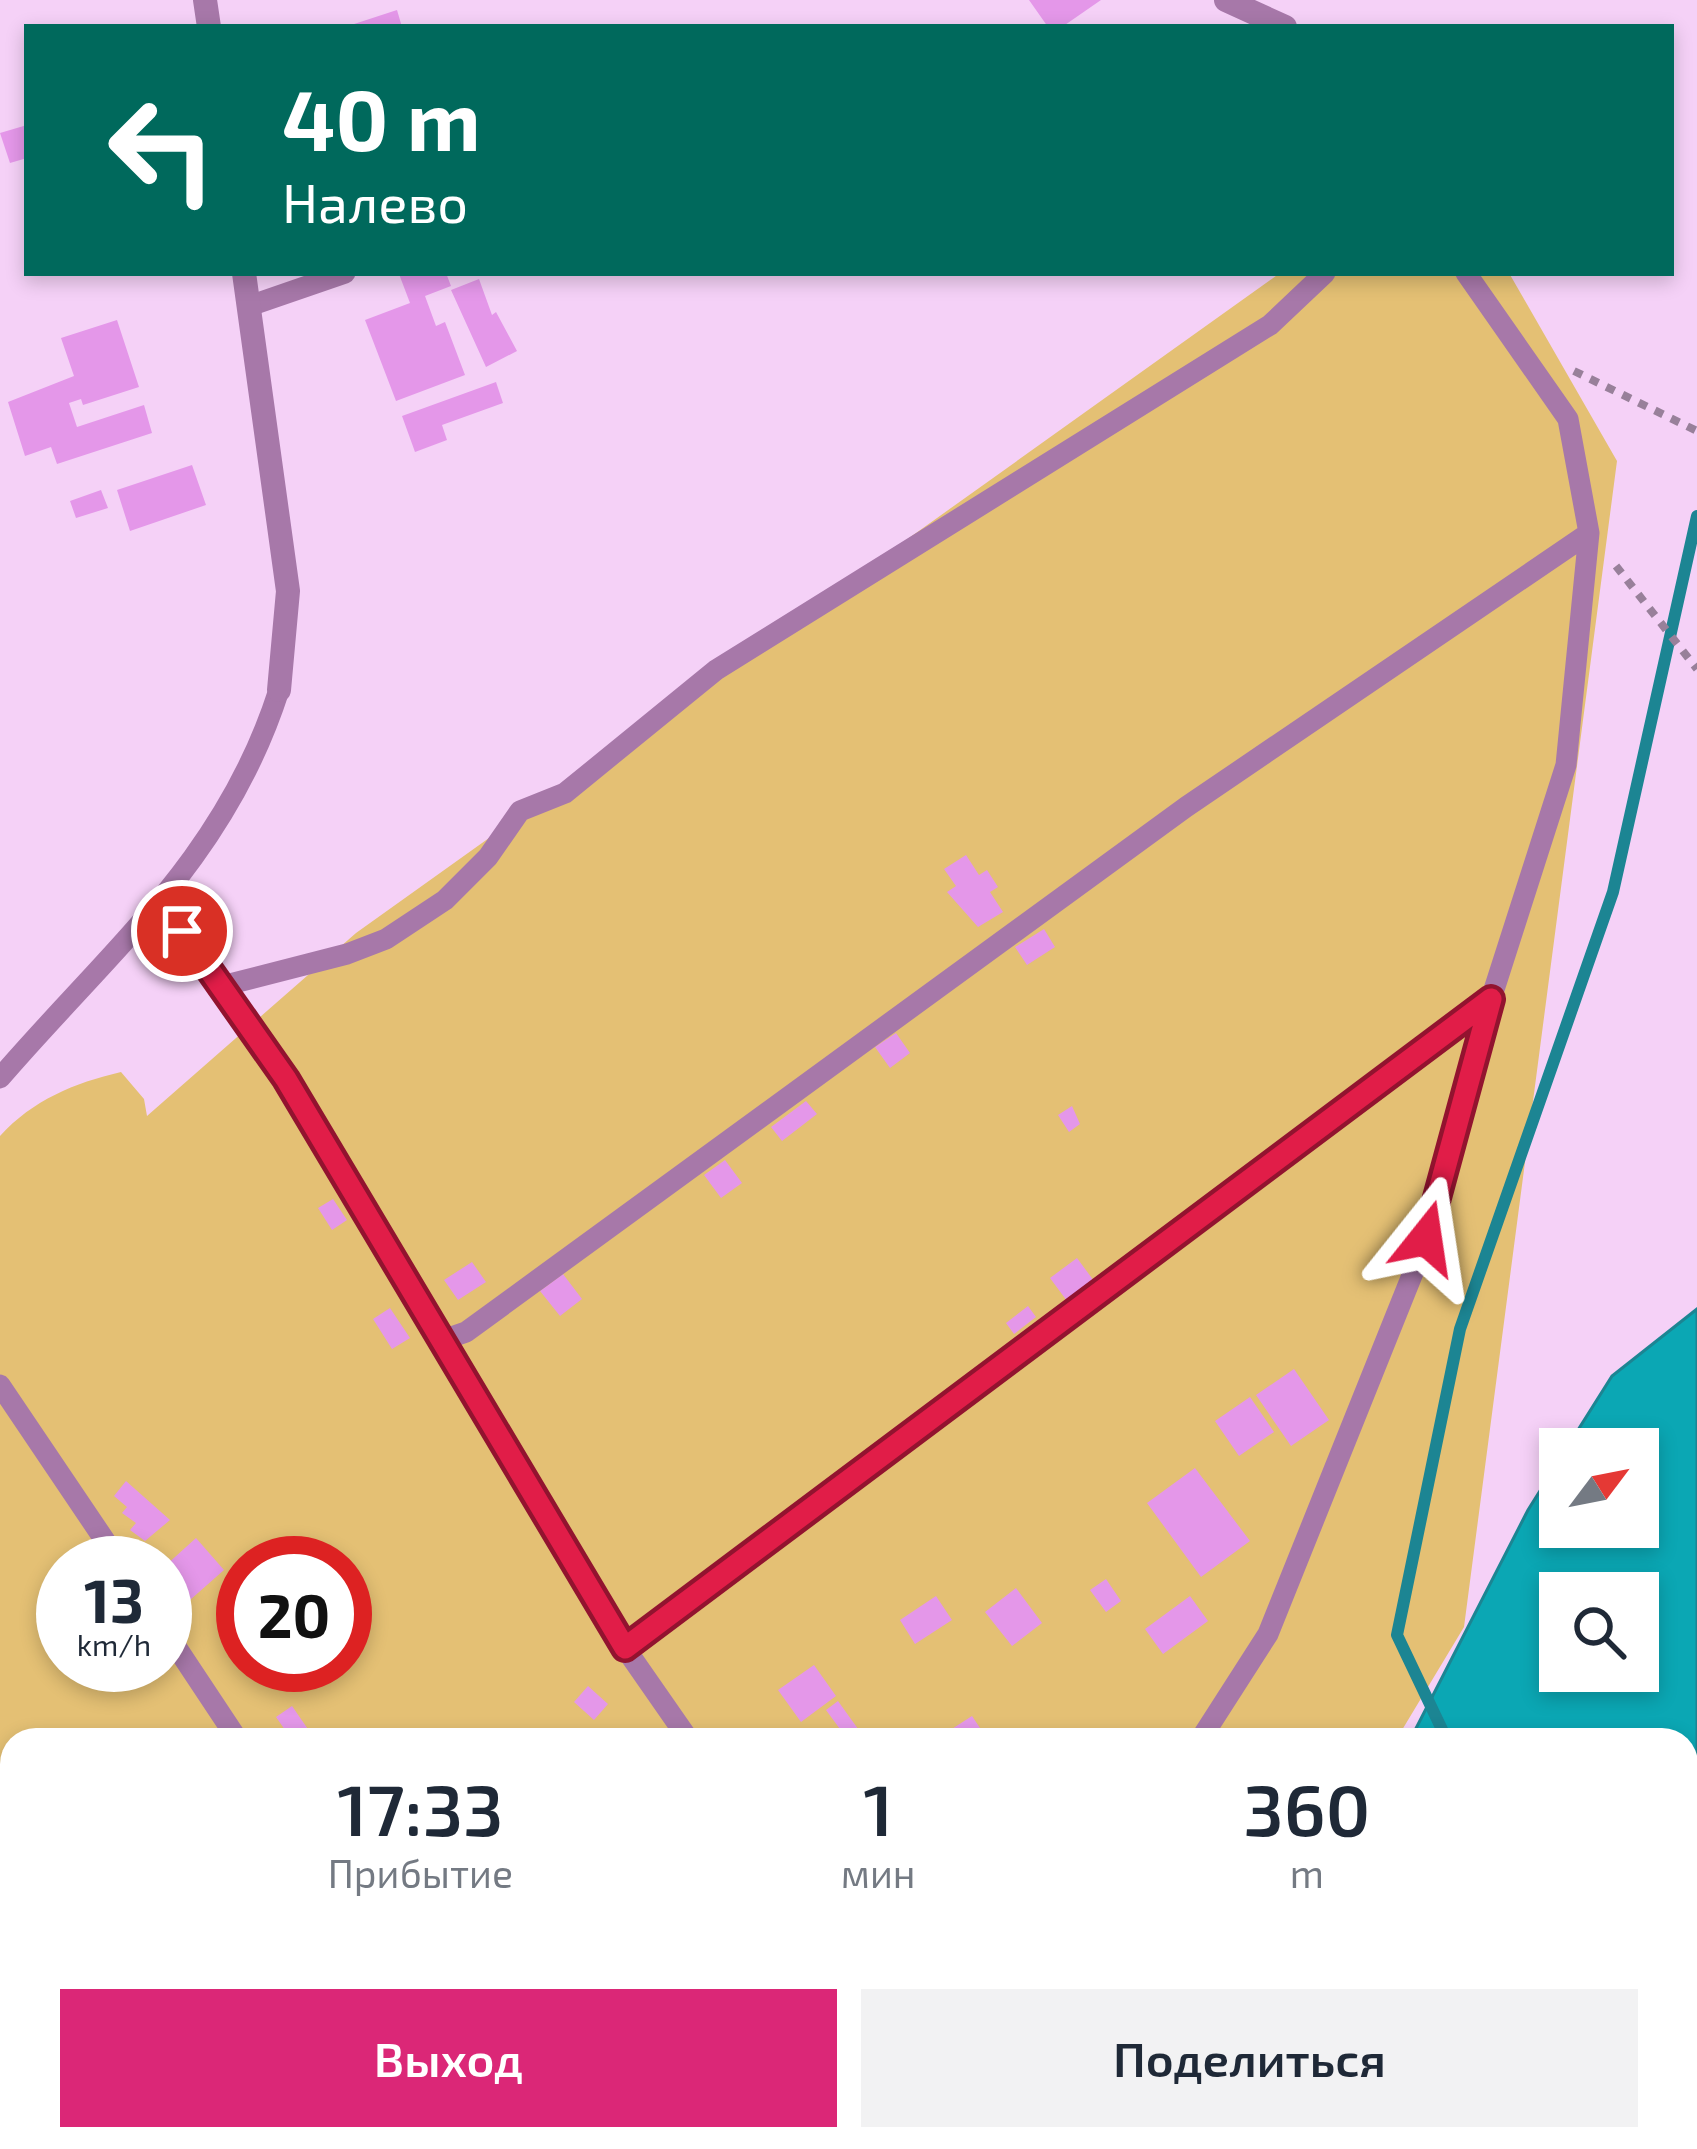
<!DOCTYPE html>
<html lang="ru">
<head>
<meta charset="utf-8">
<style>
	body { margin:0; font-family:"Exo 2",sans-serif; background:#f2f2f3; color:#1f2937; height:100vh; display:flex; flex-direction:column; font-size:45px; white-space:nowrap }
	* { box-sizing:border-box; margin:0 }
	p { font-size:39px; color:#747a83 }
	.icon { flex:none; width:66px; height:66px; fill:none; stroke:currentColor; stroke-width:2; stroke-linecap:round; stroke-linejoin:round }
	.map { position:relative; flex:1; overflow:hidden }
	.side { position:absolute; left:0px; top:1728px; width:1698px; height:423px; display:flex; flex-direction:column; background:#fff; border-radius:36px 36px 0 0; box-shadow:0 6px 18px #0003 }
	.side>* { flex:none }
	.banner { position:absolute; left:24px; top:24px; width:1650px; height:252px; border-radius:0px; box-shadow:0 6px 18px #0003; background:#00695c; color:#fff; overflow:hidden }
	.needle { width:78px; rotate:58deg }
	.controls { position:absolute; left:1539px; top:1428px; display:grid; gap:24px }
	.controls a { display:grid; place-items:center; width:120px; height:120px; border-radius:0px; background:#fff; box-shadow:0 6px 18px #0003; font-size:60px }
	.speed { position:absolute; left:36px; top:1536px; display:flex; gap:24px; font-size:60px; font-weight:700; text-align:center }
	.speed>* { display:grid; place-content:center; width:156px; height:156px; border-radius:50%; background:#fff; box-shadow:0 6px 18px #0003; line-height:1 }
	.speed small { font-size:30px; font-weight:400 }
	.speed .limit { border:18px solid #d22; background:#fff; color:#111 }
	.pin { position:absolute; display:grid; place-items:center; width:102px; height:102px; color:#fff; margin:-51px; border:6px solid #fff; border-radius:50%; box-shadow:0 3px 12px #0007 }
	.me { position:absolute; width:132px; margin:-66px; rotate:15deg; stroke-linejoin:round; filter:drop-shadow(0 0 9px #0008) }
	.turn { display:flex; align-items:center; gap:42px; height:252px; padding:0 60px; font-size:54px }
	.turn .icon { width:156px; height:156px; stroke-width:2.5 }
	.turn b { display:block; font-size:84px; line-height:102px }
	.eta { display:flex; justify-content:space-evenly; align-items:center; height:204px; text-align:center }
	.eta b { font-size:72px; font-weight:600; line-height:84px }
	.button { display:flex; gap:24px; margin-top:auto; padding:24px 60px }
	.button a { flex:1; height:138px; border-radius:0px; background:#db2777; color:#fff; font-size:48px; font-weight:600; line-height:138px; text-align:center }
	.button a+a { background:#f2f2f3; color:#1f2937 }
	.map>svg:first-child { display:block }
	.green { fill:#e4c074; fill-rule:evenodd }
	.water { fill:#0ba7b4; stroke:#1c8593; stroke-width:3; fill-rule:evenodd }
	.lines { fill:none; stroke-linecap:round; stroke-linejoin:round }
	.stream { stroke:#1c8593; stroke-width:12 }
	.building { fill:#e497e9 }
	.path { stroke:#98809a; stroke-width:8; stroke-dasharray:9 9; stroke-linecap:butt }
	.lane { stroke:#a778a9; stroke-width:21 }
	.street { stroke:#a778a9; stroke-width:24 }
	.route-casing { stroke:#92132f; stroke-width:30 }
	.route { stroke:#e11d48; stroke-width:21 }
</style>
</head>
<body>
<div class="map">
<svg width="1697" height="2149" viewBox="0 0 1697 2149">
	<rect width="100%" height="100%" fill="#f5d1f7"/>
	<path class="green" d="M1280,273H1509L1617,461L1464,1627L1396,1740H12V2139H1155L1149,2149H0V1136C33,1100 74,1083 121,1072L144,1099L147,1116L356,933ZM63,1563H165V1665H63ZM243,1563H345V1665H243Z"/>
	<path class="water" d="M1697,1309V2149H1255L1259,2139H1686V1740H1410L1528,1510L1560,1459V1527H1638V1449H1566L1612,1376ZM1560,1593H1638V1671H1560Z"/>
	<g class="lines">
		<path class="stream" d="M1447,1740L1397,1635L1460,1329L1613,892L1697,516"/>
	</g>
	<path class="building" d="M1029,0H1101L1062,27H1048Z
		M397,10L402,27H348V26Z
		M27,125V158L10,163L0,133Z
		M446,273L451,286L425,296L436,326L445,322L465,375L396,401L365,320L410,303L399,274Z
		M479,279L492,315L496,312L517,351L486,367L451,290Z
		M117,320L139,387L83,405L81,399L69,403L77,427L144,405L152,433L57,464L51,447L25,456L8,402L74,376L61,338Z
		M496,382L503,403L442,425L447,440L415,452L402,416Z
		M192,465L206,505L130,531L117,490Z
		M101,490L108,508L76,518L70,501Z
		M966,855L979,875L987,870L998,887L990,892L1003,912L978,927L947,892L956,886L944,869Z
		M1044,929L1055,947L1027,965L1015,947Z
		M896,1033L910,1053L890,1068L875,1047Z
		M806,1101L817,1114L782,1141L771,1127Z
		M1072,1106L1080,1124L1069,1132L1058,1115Z
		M725,1160L742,1183L721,1198L704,1175Z
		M333,1199L347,1220L332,1230L318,1208Z
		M1077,1258L1094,1281L1067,1301L1050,1278Z
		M472,1262L486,1282L458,1300L444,1280Z
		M563,1274L582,1299L560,1316L540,1291Z
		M1028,1306L1036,1317L1014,1334L1006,1323Z
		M390,1308L410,1338L392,1349L373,1319Z
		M1294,1369L1329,1420L1291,1446L1256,1395Z
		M1250,1397L1274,1432L1239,1456L1215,1421Z
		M1195,1468L1250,1541L1201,1577L1147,1503Z
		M126,1481L170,1520L145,1541L130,1530L136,1523L122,1513L127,1507L114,1496Z
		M196,1538L224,1570L190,1600L165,1573V1566Z
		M1106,1579L1121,1601L1106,1612L1090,1590Z
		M1016,1588L1042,1623L1012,1646L985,1612Z
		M936,1596L952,1620L915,1644L900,1620Z
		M1190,1596L1208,1621L1163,1654L1145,1629Z
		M814,1665L836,1696L801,1722L778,1690Z
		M588,1686L608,1704L594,1720L574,1702Z
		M838,1701L866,1740H848L826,1710Z
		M292,1706L312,1735L304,1740H292L276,1717Z
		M972,1716L988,1740H948L944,1734Z"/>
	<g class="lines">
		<path class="path" d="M1574,371L1697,431
			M1616,566L1697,669"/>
		<path class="lane" d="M249,306L345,273
			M163,904L285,1079L625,1648L689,1740
			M222,986L347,954L386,939L445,900L488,857L520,811L565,793L716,670L1270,325L1325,273
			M0,1078C111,949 225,859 279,690
			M440,1341L466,1332L1186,807L1589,533
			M0,1385L120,1563
			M165,1630L238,1740
			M625,1648L1491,999
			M1200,1740L1268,1634L1427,1238L1491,999L1566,765L1589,533L1568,419L1466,273
			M0,2062L12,2078
			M55,2139L62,2149
			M506,2139L513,2149
			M719,2149L726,2139"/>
		<path class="street" d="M205,0L209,27
			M1226,0L1285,27
			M244,273L288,591L279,690"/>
	</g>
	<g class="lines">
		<defs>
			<path id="route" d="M182,931L286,1079L625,1648L1491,999L1426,1238"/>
		</defs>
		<use href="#route" class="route-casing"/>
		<use href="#route" class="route"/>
	</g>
</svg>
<div class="controls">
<a><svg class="needle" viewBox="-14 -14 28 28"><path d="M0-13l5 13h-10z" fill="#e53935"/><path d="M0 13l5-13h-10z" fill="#747a83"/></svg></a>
<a><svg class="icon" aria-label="search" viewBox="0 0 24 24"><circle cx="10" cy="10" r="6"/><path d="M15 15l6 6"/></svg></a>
</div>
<div class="speed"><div>13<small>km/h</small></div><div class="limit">20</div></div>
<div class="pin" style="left:182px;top:931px;background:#d93025"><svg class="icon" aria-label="arrive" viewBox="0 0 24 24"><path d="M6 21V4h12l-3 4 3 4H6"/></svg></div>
<svg class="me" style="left:1426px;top:1238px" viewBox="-20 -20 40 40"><path d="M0-17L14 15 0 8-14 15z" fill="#e11d48" stroke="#fff" stroke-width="4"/></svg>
<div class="banner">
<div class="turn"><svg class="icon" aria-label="left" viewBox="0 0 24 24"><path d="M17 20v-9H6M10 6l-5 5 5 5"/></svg><div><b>40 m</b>Налево</div></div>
</div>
<section class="side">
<div class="eta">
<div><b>17:33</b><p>Прибытие</p></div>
<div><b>1</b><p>мин</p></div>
<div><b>360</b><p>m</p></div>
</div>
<div class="button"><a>Выход</a><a>Поделиться</a></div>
</section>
</div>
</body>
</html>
